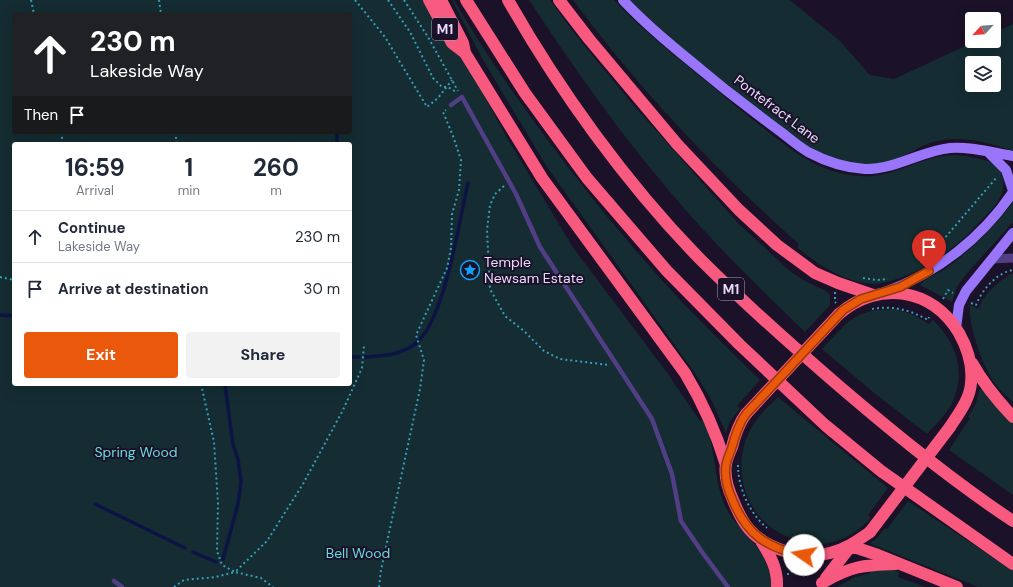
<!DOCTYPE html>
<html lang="en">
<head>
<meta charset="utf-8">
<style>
	body { margin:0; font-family:"DM Sans",sans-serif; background:#f2f2f3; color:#1f2937; height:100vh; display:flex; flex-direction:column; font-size:15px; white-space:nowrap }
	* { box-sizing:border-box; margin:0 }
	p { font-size:13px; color:#747a83 }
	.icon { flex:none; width:22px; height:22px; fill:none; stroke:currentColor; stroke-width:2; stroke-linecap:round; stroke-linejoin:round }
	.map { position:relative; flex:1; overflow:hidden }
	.details { position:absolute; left:12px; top:142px; width:340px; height:244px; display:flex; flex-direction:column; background:#fff; border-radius:4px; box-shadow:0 4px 16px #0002 }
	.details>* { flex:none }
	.hud { position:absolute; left:12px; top:12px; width:340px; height:122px; border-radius:4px; box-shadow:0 4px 16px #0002; background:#202124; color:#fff; overflow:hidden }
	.needle { width:26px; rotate:244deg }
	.controls { position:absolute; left:965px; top:12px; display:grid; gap:8px }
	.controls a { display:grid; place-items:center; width:36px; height:36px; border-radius:4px; background:#fff; box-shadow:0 4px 16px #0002; font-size:20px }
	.pin { position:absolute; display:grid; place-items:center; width:34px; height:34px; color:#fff; margin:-41px -17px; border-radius:50% 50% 50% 0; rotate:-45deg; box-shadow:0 0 4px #0007 }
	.pin .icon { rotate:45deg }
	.me { position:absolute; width:44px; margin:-22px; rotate:282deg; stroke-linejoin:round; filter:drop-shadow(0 0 3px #0008) }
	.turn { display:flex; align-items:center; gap:14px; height:84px; padding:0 12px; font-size:18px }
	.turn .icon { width:52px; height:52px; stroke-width:2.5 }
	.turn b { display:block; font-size:28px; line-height:34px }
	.then { display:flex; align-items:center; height:38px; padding:0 12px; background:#0003; gap:8px; font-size:15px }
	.eta { display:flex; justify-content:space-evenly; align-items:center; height:68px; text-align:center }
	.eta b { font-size:24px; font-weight:700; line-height:28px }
	.action { display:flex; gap:8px; margin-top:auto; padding:8px 12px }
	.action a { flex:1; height:46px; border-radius:4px; background:#ea580c; color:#fff; font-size:16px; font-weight:700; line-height:46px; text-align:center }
	.action a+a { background:#f2f2f3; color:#1f2937 }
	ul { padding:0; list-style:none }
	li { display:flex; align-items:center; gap:12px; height:52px; padding:0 12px; border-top:1px solid #e0e1e3 }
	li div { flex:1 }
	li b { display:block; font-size:15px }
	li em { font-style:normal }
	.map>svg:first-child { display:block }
	.green { fill:#142c32; fill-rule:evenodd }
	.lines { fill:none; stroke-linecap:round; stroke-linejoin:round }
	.stream { stroke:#0d1445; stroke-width:3.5 }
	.path { stroke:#369eb6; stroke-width:2; stroke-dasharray:2 3; stroke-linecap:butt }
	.lane { stroke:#523e85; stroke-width:4.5 }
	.street { stroke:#523e85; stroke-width:9 }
	.secondary { stroke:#9975f9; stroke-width:10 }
	.highway { stroke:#f85a7f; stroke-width:12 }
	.highway-bridge { stroke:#f85a7f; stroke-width:12 }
	.route-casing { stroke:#983908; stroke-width:10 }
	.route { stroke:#ea580c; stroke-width:7 }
	.labels { text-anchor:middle; stroke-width:4; stroke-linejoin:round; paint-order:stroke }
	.shield { fill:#1b1128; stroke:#aa9ebd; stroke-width:1 }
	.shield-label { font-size:13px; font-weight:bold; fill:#e7dafd }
	.street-label { font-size:14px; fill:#e7dafd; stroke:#1b1128 }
	.poi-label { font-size:14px; fill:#e7dafd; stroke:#1b1128; text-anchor:start }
	.park-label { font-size:14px; fill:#68dbdb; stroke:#1b1128 }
</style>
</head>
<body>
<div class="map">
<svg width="1013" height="587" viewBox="0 0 1013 587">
	<rect width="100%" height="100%" fill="#1b1128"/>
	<path class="green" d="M0,0H432L506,136L572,246L668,374L700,421L704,419C716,448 713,477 725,506C732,520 743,530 753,542C764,554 770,571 773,587H0ZM14,14H350V132H14ZM14,144H350V384H14Z
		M452,0H454C480,45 510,89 541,131C585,191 632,249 683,303C708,329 734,354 760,380L737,406L740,409L730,421L726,433L710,397L694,372L547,167L483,60Z
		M529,0H550L575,34L630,101L739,224L791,272L805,281L826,291L830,295V305L805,332C755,284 705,235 661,181C613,124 570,62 529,0Z
		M573,0H614C644,32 679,59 713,87C733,104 754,121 775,137C786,145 796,154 808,160C823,169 842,175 860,176C895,179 921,155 955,155C960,155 965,156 970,157C978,158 987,160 994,164C998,167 1001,171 1002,176C1010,198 985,215 972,230C950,253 914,277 882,283C856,289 815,264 797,247L799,244C716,171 639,89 573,0Z
		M630,0H790L840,41L870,75L894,79L976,41H994V33L1013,24V151C986,141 952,133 925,145C908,153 895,161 877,164C857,166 827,160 810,149C784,133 757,109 733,89C697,61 662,33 630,0ZM972,63H994V85H972Z
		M1013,202V222L963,278L957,287L952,302L920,285C926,277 940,273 948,267C973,248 994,227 1013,202Z
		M1010,274H1013V402C1007,396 1000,391 995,384C983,366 968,327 970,305L978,309C985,293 995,284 1010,274Z
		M896,309L914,315L929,324L933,320C956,342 967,372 952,403C947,414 935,425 927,434L873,392L822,349C849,321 854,309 896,309Z
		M981,389L1013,423V495L949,450L970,418L968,417L976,403L979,390Z
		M778,397L888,488L868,515L871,518C852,539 829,546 801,545V541C748,530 724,467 755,422C761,413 770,405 778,397Z
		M908,501L1013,571V587H978L871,544L870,543L877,538L885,528L887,529Z
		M871,568L891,569L899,572L898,577L926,587H837L855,577L871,573Z"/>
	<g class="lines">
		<path class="stream" d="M337,132V144
			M0,315L14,316
			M350,357H359
			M365,357C382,356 401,355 415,344C445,321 459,221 468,183
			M95,504L185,548
			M193,552L216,562
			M223,559L238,504L241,482L238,459L233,445L225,384"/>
		<path class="path" d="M31,0L34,14
			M159,0L161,14
			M355,0L385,37L427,107L438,98L452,80
			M388,0L410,32L433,78L442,87H448L456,92
			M404,0L428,37L458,91
			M61,132L63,144
			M175,132L177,144
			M504,186L495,194L490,205L487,230L490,289L505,316L524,331L544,351L560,359L609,365
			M926,260L997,177
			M0,277L14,280
			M863,278L877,280L888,279
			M835,292V302L836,303
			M943,299L948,290L953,293
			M971,303L976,305C982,290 996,273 1013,270
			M872,309C892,305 910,310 928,320L929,317
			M201,384L214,442L218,503L217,551L222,565L235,572L267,541L303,484L343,410L362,368L364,346
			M738,465C738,487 749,513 767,528
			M787,574H790L796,565
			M174,587L184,580L216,577L235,572L261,578L273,587
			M379,587L381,570L420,389L424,360L416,335L447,268L451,248L452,214L459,190L461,160L453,136L443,112L446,110"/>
		<path class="lane" d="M451,105L462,97L516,194L540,247L652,419L672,474L681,521L702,552L728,587
			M114,581L122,587"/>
		<path class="street" d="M992,259L1013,258"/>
		<path class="secondary" d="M623,0C654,33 691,61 726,90C744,104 762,118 781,132C790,139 798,146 808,152C825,161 846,168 865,169C897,169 921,151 950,148C969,146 994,153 1013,156
			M988,152L1006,170L1013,191
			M885,292C937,273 982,238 1013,192
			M956,328L959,305L966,291L1013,233"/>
		<path class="highway" d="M429,0L452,43L465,53
			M441,0L463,43L465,53L542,178L685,373C703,403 716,432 726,465
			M466,0L525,93L587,178L667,271L740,345L825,425L881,471L1013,564
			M508,0C559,90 626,183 698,257C743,302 790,344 839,386C895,434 951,480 1013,521
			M559,0L589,39L677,144L739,210L777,245L815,273L838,283L873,295
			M839,314C879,280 932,288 959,333C968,349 973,365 971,383C970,399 959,413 950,427
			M972,363C983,383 997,400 1013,417
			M746,414C739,423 735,435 732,447C730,452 727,458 726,464C724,476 728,489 733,500C737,510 742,521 749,529C767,550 803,560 830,553C846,549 857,541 870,532
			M761,541C770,555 778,569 777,587
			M851,546L878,555L957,587
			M826,578L850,547
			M822,583C851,566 863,565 896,564"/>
		<path class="highway-bridge" d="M746,414L839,314
			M870,532L950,427"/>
	</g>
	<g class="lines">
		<defs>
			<path id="route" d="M804,555C768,549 747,535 733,501C728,490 724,476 726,465C727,459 730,453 732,447C735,436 739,423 746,414L843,310L861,299L900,287L929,271"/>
		</defs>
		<use href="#route" class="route-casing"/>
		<use href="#route" class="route"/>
	</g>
	<defs>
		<symbol id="sight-ring" viewBox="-11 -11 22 22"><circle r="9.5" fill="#1b1128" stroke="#0fa5f5" stroke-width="1.5"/><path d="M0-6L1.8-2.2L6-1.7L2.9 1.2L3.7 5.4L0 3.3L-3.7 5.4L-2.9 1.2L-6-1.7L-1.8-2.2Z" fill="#0fa5f5"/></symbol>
	</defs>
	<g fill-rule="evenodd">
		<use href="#sight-ring" x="459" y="259" width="22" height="22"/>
	</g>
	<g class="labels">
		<g class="shield">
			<rect x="432" y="18" width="26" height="22" rx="3"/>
			<rect x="718" y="278" width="26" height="22" rx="3"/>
		</g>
		<g class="shield-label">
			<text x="445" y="34">M1</text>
			<text x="731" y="294">M1</text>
		</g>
		<g class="street-label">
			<text transform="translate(777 109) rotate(37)" y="5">Pontefract Lane</text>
		</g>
		<g class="poi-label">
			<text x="484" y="267">Temple<tspan x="484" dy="16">Newsam Estate</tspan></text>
		</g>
		<g class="park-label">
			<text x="136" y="457">Spring Wood</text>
			<text x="358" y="558">Bell Wood</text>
		</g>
	</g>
</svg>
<div class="controls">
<a><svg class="needle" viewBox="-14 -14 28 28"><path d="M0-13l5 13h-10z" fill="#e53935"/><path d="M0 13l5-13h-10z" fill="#747a83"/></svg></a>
<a><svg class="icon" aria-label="layers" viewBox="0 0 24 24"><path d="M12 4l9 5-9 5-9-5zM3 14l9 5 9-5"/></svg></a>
</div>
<div class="pin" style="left:929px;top:271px;background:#d93025"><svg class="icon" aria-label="arrive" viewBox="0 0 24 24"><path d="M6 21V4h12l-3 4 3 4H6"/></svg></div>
<svg class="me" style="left:804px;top:555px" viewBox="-20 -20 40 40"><circle r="19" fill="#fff"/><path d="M0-13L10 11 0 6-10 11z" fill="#ea580c"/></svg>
<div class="hud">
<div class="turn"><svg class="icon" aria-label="ahead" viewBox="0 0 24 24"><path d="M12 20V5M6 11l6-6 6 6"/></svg><div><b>230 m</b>Lakeside Way</div></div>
<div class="then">Then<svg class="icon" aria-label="arrive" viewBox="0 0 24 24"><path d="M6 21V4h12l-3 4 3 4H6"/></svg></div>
</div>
<section class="details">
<div class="eta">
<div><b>16:59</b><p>Arrival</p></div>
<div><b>1</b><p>min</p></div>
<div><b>260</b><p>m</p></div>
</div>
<ul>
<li><svg class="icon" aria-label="ahead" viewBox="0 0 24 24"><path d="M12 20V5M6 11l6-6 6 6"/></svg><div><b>Continue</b><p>Lakeside Way</p></div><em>230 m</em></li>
<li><svg class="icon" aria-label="arrive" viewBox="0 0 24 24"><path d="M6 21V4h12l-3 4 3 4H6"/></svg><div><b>Arrive at destination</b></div><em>30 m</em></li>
</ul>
<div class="action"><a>Exit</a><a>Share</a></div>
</section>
</div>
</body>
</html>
